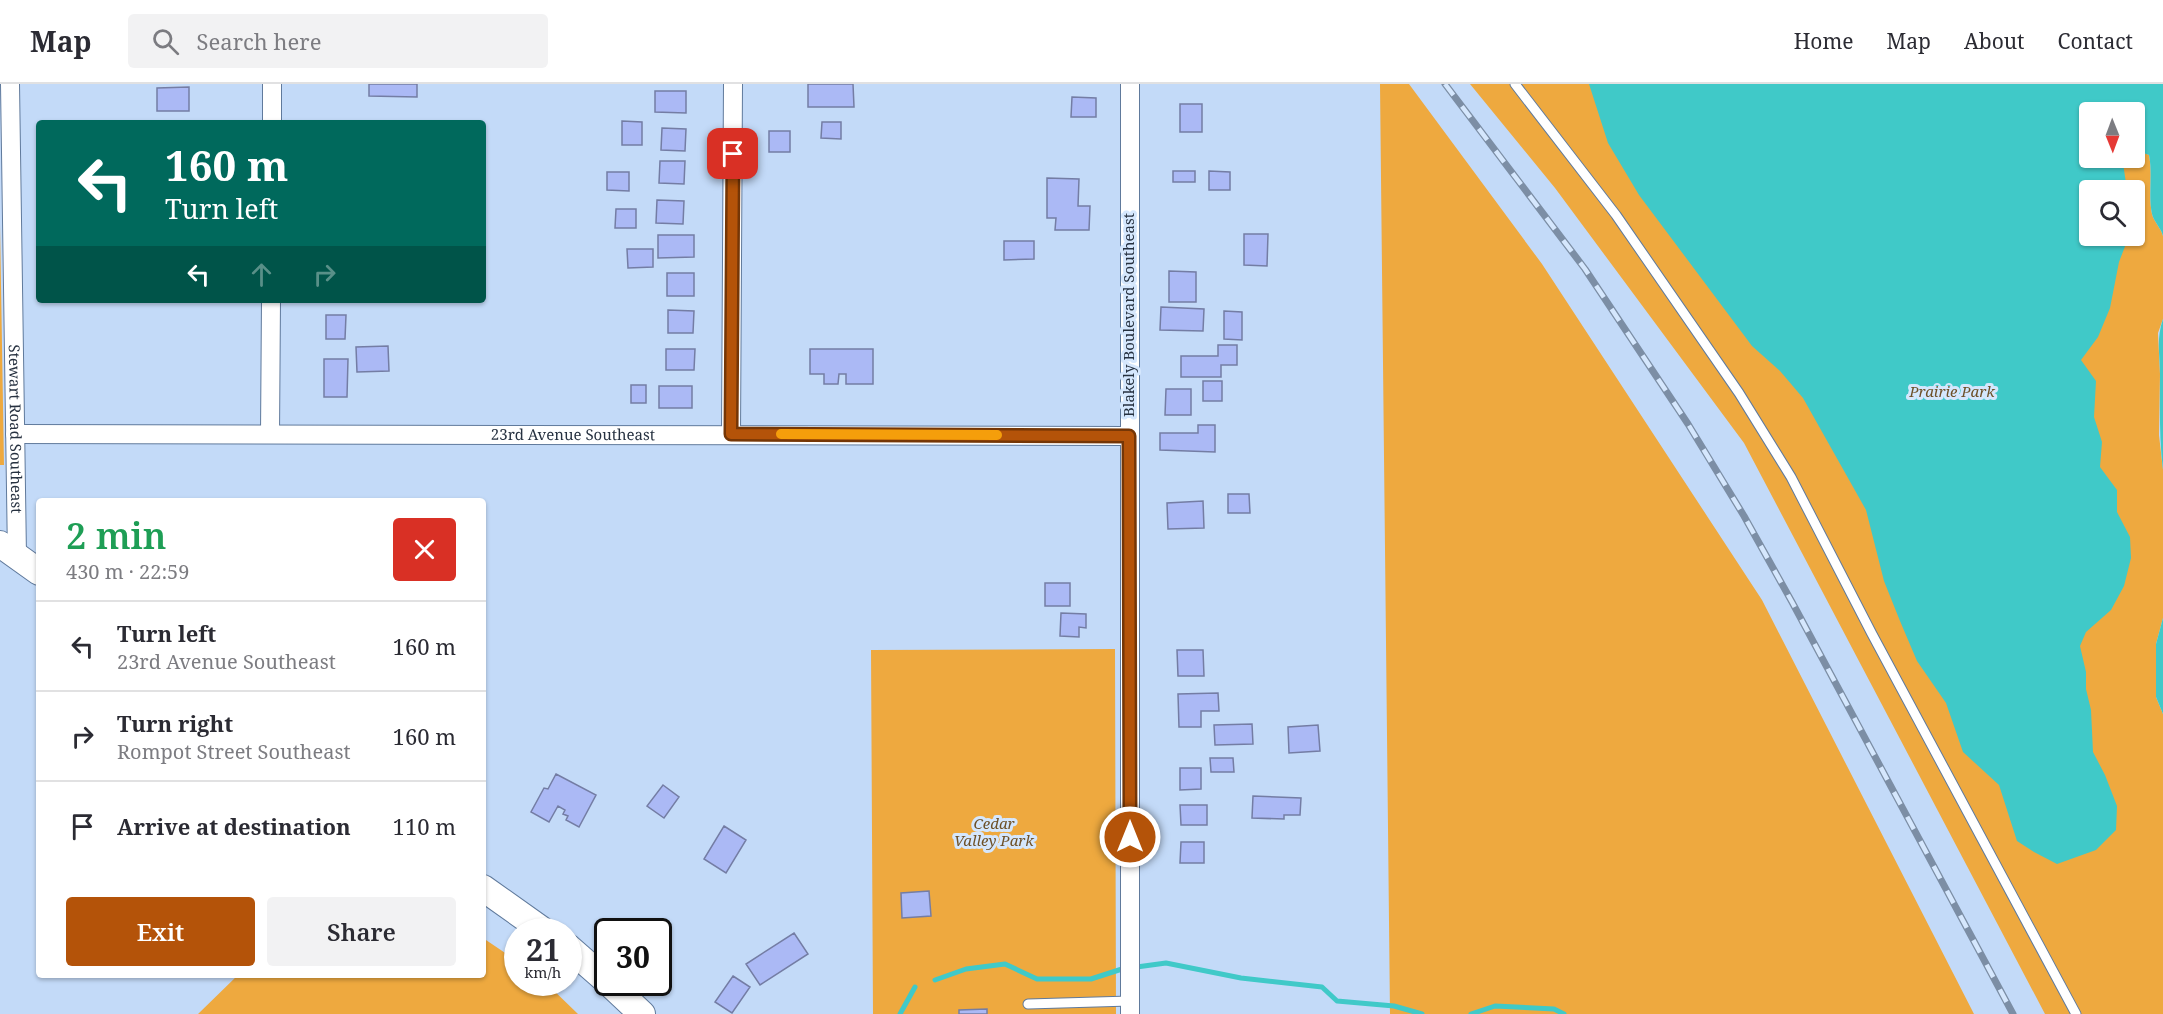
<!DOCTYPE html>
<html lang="en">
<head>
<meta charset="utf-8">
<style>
	body { margin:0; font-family:"Noto Serif",serif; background:#f2f2f3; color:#2b2b33; height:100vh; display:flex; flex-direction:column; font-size:22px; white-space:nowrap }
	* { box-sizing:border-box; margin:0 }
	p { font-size:20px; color:#7c7c81 }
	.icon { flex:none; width:33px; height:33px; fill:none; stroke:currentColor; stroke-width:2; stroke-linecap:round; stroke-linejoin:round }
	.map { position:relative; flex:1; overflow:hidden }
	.panel { position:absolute; left:36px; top:414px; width:450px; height:480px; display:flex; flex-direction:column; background:#fff; border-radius:6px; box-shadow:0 2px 4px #0004 }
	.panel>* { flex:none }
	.top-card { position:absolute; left:36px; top:36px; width:450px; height:183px; border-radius:6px; box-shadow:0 2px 4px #0004; background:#00695c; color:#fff; overflow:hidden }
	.needle { width:39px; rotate:179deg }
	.controls { position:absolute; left:2079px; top:18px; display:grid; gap:12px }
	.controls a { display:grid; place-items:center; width:66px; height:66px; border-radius:6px; background:#fff; box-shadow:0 2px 4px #0004; font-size:30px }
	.speed { position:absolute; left:504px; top:834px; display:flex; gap:12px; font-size:30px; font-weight:700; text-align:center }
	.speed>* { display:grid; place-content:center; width:78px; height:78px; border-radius:50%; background:#fff; box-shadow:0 2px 4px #0004; line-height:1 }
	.speed small { font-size:15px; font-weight:400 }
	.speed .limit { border:3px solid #111; border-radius:9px; background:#fff; color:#111 }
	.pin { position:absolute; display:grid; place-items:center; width:51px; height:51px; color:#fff; margin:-26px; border-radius:12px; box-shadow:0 3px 9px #0006 }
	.me { position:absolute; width:66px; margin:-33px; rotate:0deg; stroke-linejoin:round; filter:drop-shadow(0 0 4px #0008) }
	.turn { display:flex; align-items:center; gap:21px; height:126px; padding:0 30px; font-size:27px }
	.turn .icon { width:78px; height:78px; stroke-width:2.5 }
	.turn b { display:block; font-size:42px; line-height:51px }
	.lanes { display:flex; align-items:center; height:57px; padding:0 30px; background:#0003; justify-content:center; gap:30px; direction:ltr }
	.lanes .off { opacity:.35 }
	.round { display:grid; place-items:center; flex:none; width:63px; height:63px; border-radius:6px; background:#f2f2f3 }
	.head { display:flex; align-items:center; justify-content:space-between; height:102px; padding:0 30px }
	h1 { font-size:36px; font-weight:600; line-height:45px; color:#1e9e55 }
	.action { display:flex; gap:12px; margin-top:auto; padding:12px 30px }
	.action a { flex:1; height:69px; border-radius:6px; background:#b45309; color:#fff; font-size:24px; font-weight:600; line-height:69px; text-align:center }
	.action a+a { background:#f2f2f3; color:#2b2b33 }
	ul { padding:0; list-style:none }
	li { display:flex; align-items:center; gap:18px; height:90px; padding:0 30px; border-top:2px solid #e1e1e2 }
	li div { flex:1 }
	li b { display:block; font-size:22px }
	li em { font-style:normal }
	header { display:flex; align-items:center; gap:36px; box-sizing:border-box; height:84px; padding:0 30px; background:#fff; border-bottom:2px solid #e1e1e2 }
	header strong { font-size:28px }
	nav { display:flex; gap:33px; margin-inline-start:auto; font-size:21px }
	.search { width:420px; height:54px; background:#f2f2f3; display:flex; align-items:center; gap:15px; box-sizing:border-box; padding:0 21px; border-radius:6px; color:#7c7c81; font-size:22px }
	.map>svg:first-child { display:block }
	.green { fill:#eea93f; fill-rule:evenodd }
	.water { fill:#40c9c8 }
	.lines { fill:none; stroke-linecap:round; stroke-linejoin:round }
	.stream { stroke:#40c9c8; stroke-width:5 }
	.building { fill:#abb9f5; stroke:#747da4; stroke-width:1.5 }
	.lane-casing { stroke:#607a9c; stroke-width:11 }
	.street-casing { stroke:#607a9c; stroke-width:20 }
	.secondary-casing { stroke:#607a9c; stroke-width:28 }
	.lane { stroke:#fff; stroke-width:9 }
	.street { stroke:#fff; stroke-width:18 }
	.secondary { stroke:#fff; stroke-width:26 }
	.rail-casing { stroke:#7c8ea5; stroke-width:7 }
	.rail { stroke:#d5e7fd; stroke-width:4.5; stroke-dasharray:14; stroke-linecap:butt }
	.route-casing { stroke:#753606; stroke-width:15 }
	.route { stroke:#b45309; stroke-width:10 }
	.slow { stroke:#f59e0b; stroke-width:10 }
	.labels { text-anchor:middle; stroke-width:6; stroke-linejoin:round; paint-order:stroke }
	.street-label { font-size:15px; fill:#263140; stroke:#d5e7fd }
	.park-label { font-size:15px; font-style:italic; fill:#6e5128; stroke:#d5e7fd }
</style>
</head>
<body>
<header>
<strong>Map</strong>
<div class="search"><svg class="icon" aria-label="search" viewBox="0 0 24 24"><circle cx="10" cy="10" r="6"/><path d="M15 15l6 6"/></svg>Search here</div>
<nav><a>Home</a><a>Map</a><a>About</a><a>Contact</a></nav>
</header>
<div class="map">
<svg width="2163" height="930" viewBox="0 0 2163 930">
	<rect width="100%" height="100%" fill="#c3daf8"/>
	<path class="green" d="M1380,0H1409L1542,180L1762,516L1974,930H1390Z
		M1470,0H2125L2090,28V74H2134L2135,59L2136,65L2149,71C2153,91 2148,111 2152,130C2154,138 2161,144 2163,152V235L2158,249L2160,290L2159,351L2163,386V534L2156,560V613L2163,630V930H2045L1744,359L1555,104ZM2090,106H2134V152H2090Z
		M0,141L4,381H0Z
		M1115,565L1116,930H873L871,566Z
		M483,854L517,877L518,898L546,899L578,930H198L238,891H483Z"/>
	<path class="water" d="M1589,0H2163V152C2161,144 2154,138 2152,130C2148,111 2153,91 2149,71L2135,66L2134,28H2090V74H2119L2115,78L2123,79L2127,106H2090V152H2129L2119,178L2110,224L2098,253L2081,276L2096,297L2094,333L2102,358L2100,383L2117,406V428L2130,453L2131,474L2124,502L2111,526L2086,548L2080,562L2086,588V605L2091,626L2093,668L2105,691L2117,722L2116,746L2096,766L2057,780L2034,768L2017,757L1999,701L1963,668L1946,619L1917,577L1900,537L1884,497L1866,426L1803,314L1780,287L1752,262L1639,111L1608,59Z
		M2163,235V386C2159,354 2160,323 2160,291C2160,271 2156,255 2163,235Z
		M2163,534V630L2156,613V560Z"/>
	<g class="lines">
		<path class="stream" d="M935,896L966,885L1005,880L1037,895H1091L1122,885L1166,879L1241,894L1322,903L1337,917L1394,922L1422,930
			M900,930L915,903
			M1471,930L1495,922L1554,925L1564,930"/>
	</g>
	<path class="building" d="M369,0H417V13L369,12Z
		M808,0H853L854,23H808Z
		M189,3V27H157V4Z
		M655,7H686V29L655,28Z
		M1072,13L1096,14V33H1071Z
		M1180,20H1202V48H1180Z
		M622,37L642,38V61H622Z
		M822,38H841V55L821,54Z
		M662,44L686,45L685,67L661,66Z
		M769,47H790V68H769Z
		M660,77H685L684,100L659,99Z
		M1173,87H1195V98H1173Z
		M1209,87L1230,88V106H1209Z
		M607,88H629V107L607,106Z
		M1047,94L1079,95L1078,122H1090L1089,146H1055L1056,134H1047Z
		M657,116L684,117L683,140L656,139Z
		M616,125H636V144H615Z
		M1244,150H1268L1267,182L1244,181Z
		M658,151H694V173L658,174Z
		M1004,157H1034V175L1004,176Z
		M627,165H653V183L628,184Z
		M1169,187L1196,188V218H1169Z
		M667,189H694V212H667Z
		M1161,223L1204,225L1203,247L1160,246Z
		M668,226L694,227L693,249H668Z
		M1224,227L1242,228V256L1224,255Z
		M326,231H346L345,255H326Z
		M1218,261H1237V281H1221V293H1181V272H1218Z
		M388,262L389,287L357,288L356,263Z
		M666,265H695L694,286H666Z
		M810,265H873V300H846V290H839L838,300H824V290H810Z
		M324,275H348L347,313H324Z
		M1203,297H1222V317H1203Z
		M631,301H646V319H631Z
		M659,302H692V324H659Z
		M1166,305H1191V331H1165Z
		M1198,341H1215V368L1160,366V349H1198Z
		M1228,410H1249L1250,429H1228Z
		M1203,417L1204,444L1168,445L1167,419Z
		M1045,499H1070V522H1045Z
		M1061,529L1086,530V544L1079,543V553L1060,552Z
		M1177,566H1203L1204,592H1178Z
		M1218,609L1219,627H1201V643H1179L1178,610Z
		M1252,640L1253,660L1215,661L1214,641Z
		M1318,641L1320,667L1289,669L1288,643Z
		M1210,674H1233L1234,688H1211Z
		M1180,684H1201V705L1180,706Z
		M556,690L596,711L579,743L566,736L568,732L563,730L565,726L558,722L549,738L531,728L544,704L548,705Z
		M663,701L679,713L664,734L647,722Z
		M1253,712L1301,714L1300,731H1284V735L1252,734Z
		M1180,721H1207V741H1181Z
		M724,742L746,756L726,789L704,775Z
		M1181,758H1204V779H1180Z
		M929,807L931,832L902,834L901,809Z
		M794,849L808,870L760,901L746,880Z
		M733,892L750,903L732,929L715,918Z
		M987,925V930H959V926Z"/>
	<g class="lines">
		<defs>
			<path id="lane" d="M1515,0L1616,131L1739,309L1791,393L1872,550L2076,930
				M1028,920L1130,917"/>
			<g id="street">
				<path id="s1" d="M10,0L17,473"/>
				<path d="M1130,0V930"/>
				<path d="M272,39V0"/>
				<path id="s2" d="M15,350L1129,352"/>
				<path d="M270,350L271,216"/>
				<path d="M731,350L733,0"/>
			</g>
			<path id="secondary" d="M0,460L39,488
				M483,804L545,848
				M568,863L608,898
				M608,898L642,930"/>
		</defs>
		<use href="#lane" class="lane-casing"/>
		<use href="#street" class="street-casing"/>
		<use href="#secondary" class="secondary-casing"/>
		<use href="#lane" class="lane"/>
		<use href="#street" class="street"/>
		<use href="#secondary" class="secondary"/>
		<defs>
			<path id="rail" d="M1445,0L1585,185L1688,340L1744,432L1792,518L2013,930"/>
		</defs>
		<use href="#rail" class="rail-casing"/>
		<use href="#rail" class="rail"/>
	</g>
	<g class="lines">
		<defs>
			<path id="route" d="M733,70L731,350L1129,352L1130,753"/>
		</defs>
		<use href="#route" class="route-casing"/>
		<use href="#route" class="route"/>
		<path class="slow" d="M781,350L997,351"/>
	</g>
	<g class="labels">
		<g class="street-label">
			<text transform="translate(1129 231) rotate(-90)" y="5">Blakely Boulevard Southeast</text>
			<text dy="5" stroke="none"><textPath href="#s1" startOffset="345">Stewart Road Southeast</textPath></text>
			<text dy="5" stroke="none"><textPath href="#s2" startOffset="558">23rd Avenue Southeast</textPath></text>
		</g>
		<g class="park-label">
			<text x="1952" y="313">Prairie Park</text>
			<text x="994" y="745">Cedar<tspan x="994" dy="17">Valley Park</tspan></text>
		</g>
	</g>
</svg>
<div class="controls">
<a><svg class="needle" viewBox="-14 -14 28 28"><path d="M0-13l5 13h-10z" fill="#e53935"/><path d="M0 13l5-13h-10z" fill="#7c7c81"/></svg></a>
<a><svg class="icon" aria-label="search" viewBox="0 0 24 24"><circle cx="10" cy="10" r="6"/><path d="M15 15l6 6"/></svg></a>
</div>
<div class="speed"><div>21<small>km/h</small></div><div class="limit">30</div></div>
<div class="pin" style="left:733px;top:70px;background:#d93025"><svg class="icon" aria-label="arrive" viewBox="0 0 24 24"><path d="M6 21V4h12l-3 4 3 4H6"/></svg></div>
<svg class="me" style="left:1130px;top:753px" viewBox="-20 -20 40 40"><circle r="17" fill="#b45309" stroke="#fff" stroke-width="3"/><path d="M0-11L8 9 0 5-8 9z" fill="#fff"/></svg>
<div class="top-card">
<div class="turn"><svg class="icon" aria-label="left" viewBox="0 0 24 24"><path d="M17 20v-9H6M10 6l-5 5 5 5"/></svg><div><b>160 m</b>Turn left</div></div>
<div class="lanes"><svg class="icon" aria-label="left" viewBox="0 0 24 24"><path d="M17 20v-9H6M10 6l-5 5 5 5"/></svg><svg class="icon off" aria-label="ahead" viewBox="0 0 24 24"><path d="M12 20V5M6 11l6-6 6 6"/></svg><svg class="icon off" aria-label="right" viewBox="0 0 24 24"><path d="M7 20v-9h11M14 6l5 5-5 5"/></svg></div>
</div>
<section class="panel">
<div class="head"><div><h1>2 min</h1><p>430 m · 22:59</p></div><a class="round" style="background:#d93025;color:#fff"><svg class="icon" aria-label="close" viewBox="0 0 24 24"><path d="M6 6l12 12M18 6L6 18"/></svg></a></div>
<ul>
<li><svg class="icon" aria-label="left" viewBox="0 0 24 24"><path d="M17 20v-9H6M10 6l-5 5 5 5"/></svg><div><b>Turn left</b><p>23rd Avenue Southeast</p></div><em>160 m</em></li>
<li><svg class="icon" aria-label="right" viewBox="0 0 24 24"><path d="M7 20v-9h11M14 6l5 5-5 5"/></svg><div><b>Turn right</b><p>Rompot Street Southeast</p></div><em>160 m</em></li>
<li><svg class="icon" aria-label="arrive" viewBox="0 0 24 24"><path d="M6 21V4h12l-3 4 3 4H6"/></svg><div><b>Arrive at destination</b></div><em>110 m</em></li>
</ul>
<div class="action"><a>Exit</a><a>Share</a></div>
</section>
</div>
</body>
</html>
